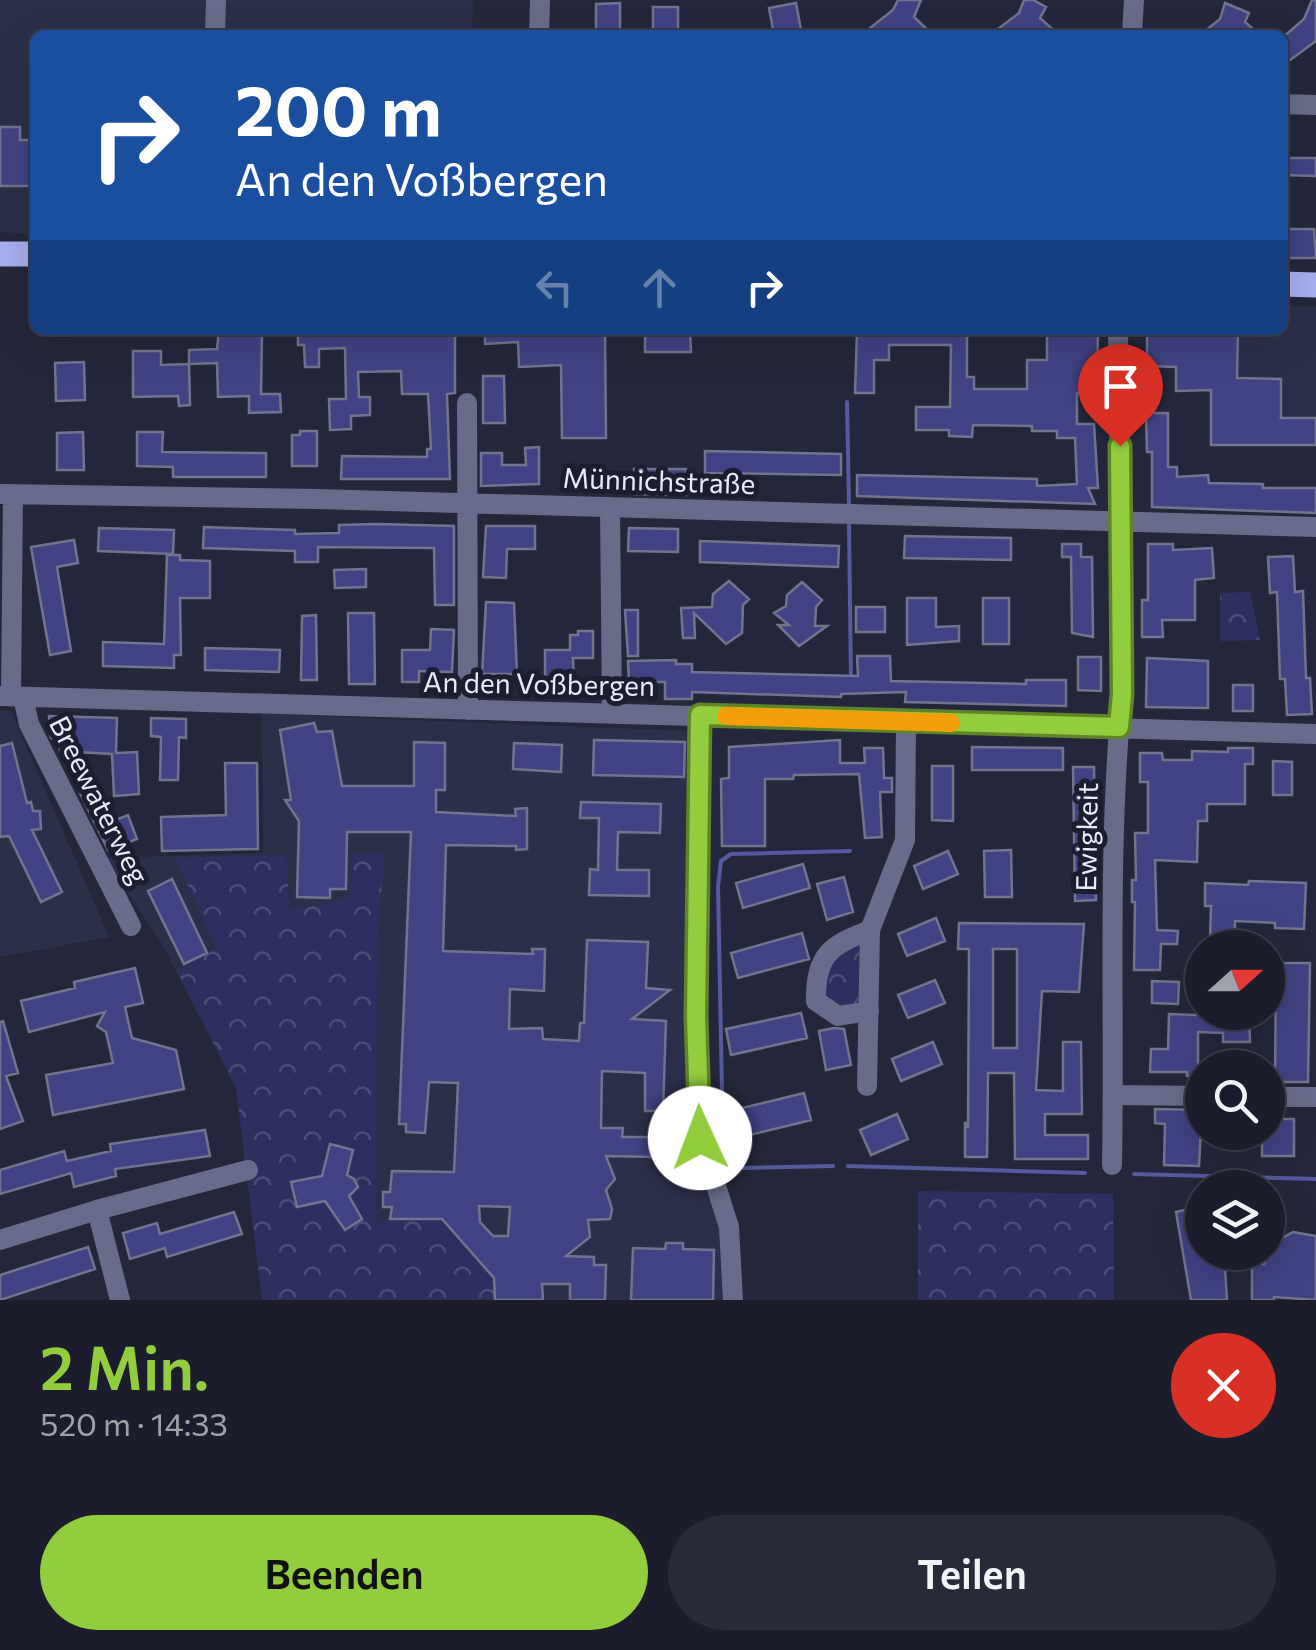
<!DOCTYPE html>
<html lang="de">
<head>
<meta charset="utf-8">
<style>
	body { margin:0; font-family:Commissioner,sans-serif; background:#282a38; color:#f1f3f6; height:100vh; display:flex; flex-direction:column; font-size:38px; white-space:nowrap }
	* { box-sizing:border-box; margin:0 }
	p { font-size:32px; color:#a0a2a9 }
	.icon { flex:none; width:55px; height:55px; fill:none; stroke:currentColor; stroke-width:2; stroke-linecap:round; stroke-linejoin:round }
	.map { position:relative; height:1300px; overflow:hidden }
	.side { display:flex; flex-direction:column; background:#1b1d2c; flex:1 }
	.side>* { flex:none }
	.banner { position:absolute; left:30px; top:30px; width:1258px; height:305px; border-radius:15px; box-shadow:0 10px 40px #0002,0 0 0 2px #393b48; background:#1a4fa0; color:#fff; overflow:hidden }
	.needle { width:65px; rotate:69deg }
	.buttons { position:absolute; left:1185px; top:930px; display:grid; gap:20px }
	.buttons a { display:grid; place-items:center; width:100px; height:100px; border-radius:50%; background:#1b1d2c; box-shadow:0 10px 40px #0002,0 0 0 2px #393b48; font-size:50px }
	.pin { position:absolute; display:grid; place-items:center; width:85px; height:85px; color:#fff; margin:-102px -42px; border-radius:50% 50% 50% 0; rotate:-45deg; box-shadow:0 0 10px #0007 }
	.pin .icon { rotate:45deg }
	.me { position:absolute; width:110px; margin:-55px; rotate:358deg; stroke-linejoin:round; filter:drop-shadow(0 0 8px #0008) }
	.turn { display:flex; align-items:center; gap:35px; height:210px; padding:0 40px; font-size:45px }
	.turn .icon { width:130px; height:130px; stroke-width:2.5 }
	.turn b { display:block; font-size:70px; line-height:85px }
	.lanes { display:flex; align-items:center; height:95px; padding:0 40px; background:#0003; justify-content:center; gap:50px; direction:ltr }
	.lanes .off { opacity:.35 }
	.round { display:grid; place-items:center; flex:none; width:105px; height:105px; border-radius:52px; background:#282a38 }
	.head { display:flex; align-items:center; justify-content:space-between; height:170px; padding:0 40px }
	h1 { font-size:60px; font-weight:600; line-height:75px; color:#92cd3e }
	.action { display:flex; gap:20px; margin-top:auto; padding:20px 40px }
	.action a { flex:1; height:115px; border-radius:60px; background:#92cd3e; color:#111; font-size:40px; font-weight:600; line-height:115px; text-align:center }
	.action a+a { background:#282a38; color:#f1f3f6 }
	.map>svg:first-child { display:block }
	.built { fill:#2c2f4a }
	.park { fill:url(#park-crowns) }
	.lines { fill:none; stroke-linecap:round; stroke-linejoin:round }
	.stream { stroke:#565a9e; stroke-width:4 }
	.building { fill:#404283; stroke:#70748d; stroke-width:2.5; fill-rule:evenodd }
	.minor { stroke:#686c8a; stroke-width:20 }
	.major { stroke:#a7aeee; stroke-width:25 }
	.route-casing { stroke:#5f8528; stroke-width:25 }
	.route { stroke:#92cd3e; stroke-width:18 }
	.slow { stroke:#f59e0b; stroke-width:18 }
	.labels { text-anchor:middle; stroke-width:10; stroke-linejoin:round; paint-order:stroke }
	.street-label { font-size:28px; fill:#e9ebf9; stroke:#1b1d31 }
</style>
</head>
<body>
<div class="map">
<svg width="1316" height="1300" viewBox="0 0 1316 1300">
	<defs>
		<pattern id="park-crowns" width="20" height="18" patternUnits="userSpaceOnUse" patternTransform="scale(2.5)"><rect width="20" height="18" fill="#2d2f5f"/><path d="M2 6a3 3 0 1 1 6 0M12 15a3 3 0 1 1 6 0" fill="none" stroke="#4b4d77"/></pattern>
	</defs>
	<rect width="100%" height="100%" fill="#24273b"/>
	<path class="built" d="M0,0H213L212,35H35V234L0,232Z
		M217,0H473L472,35H218Z
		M1283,306L1316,307V445H1211V390L1176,391L1175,330H1282Z
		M0,711H11L109,937L0,957Z
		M262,714L688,731V1125L695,1157L723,1241V1300H270L236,1088L161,942L104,858L263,853Z"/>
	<path class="park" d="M1250,592L1260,640L1220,641V593Z
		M385,852L378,925L375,1224L390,1219H442L494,1278L495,1300H262L236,1088L177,971L217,948L175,858L286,855L290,910L350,897L353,853Z
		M870,930L869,1011L816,1001L833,947Z
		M918,1191L1113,1194L1114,1300H918Z"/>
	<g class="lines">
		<path class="stream" d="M847,402L849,505
			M849,525L851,679
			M833,1166L743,1168L730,1157L723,1143L718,887L721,861L731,854L850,851
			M848,1166L1085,1173
			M1134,1174L1316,1179"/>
	</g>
	<path class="building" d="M898,0H921L914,17L933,35H861L893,10Z
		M1024,0H1033L1046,7L1040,18L1059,35H990L1019,13Z
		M1312,0H1316V41L1282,66V38L1304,19Z
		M620,3V35H596V4Z
		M796,3L802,35H774L769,8Z
		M1225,3L1249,13L1245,22L1260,35H1200L1220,19Z
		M653,7H678V35H653Z
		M0,127H20V140H35V186H0Z
		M1282,158H1316V176L1282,175Z
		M1282,229H1314L1316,258H1282Z
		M219,330L262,331L261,394H280L281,412L249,413V396L218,397L217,363L189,364V350L217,349Z
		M298,330H315V334H337V330H455V393L447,394L450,479H341L342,456L427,457V449H431L428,394H402L401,371L358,372L359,397H370V415L351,416V429L330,430L329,399H346L345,348L319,349V367H305L304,345H298Z
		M485,330H605L606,438H562L561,365L519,367L518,342L485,344Z
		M645,330H690L691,352H645Z
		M857,330H967V377H974V389H1027V360H1047V330H1098L1097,392L1077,393V424H1094L1098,488H1088L1095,504L857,496V475L1037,479V486L1077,484L1075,438H1057V431H1032V426L973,425L972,437L949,436V430H916V407H950L951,345H889V360H874V393H855Z
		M1147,330H1238L1237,378L1281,379V418H1316V445H1211V390L1176,391V367L1147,366Z
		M133,351H161V365L189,364L190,405L179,406L178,396L133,397Z
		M84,362L85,400L56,401L55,363Z
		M483,376H504L505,423H483Z
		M1146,413H1168V467H1177V477L1208,475L1209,483L1263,484V488H1316V513L1152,507V452H1147Z
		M300,431H317V466H292V435H300Z
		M83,432L84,470H57V433Z
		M137,432H163L162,452L266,453V477H173V467L137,466Z
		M539,447V484L481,486V453H502V465H526L525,448Z
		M705,451L841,454V475L705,473Z
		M634,469H686V495L634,494Z
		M377,524L454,526V605H435L434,548L318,547V562H295V551L203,548L204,527L295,530V534L339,533V525Z
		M486,526H535V549H507L506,578L483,577Z
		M99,528L174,530L173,554L98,551Z
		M629,528L678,529V552L628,551Z
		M905,536L1011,538V560L904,558Z
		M74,540L78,563L57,567L71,651L50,655L31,547Z
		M700,541L839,546L838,567L700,562Z
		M1062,544H1081V557H1092L1093,637L1072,633L1071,557H1062Z
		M1148,544H1173V550L1212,548L1214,578L1195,580V620H1162L1163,637H1142V600H1148Z
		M167,555H180V560L210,561V598H180L181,655H174V668L103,666V642L164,644Z
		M1293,556L1295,592L1303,591L1306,678H1310L1312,714L1287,715L1285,679H1280L1277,592L1270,593L1268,557Z
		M366,569V587L335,588L334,570Z
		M729,581L749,599L743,605L742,633L726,644L694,613L695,638H683L681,608L712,607L713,594Z
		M802,582L822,600L816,607L815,626H827L799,646L778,625H789L774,613L786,606L787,595Z
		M907,598H936V627L959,626V641L907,645Z
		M983,598H1009V644H983Z
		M486,602L514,603L517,674H482Z
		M856,607H885V632H856Z
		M625,610H638V656H628Z
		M348,613H374L375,684H349Z
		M316,615L317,680H301L302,616Z
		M431,629L454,630L452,672L419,671V682H402V650H430Z
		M578,631H593V658H573L574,684L545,685V650H570V635H578Z
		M205,648L280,650L279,672L205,670Z
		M857,656H890L891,681L1026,684V680H1066V706L905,702L906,692L841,694V697L692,692V699H665V682H629L628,661L676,660V664H692V672L858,676Z
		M1078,657H1101V691L1078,690Z
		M1147,658L1208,661V708L1146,707Z
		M1233,685H1253V711H1233Z
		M49,716L117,718L116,753L137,752L139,794L114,796L112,754L60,751V738H51L50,734Z
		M151,718L186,719V738L179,737L178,780H160L161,737L151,736Z
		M314,723L317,732L332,731L342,786H414V742L445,743V790H436V812L516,816L515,809L527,808V849L516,850V846L446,845L443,951L533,954L532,949H545L544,991L510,989L509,1029L542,1028L543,1039L579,1041L580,1023H584L587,940L648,942L646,988L670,990L632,1019L666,1021L663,1111H645V1073L602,1071L601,1128H623L622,1137H652V1128H664V1150L653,1149V1157L606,1156L615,1179L606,1190L612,1209L610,1219L588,1220L590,1237L566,1256L594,1257V1265H606L605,1300H570V1284H542L543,1300H495L494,1278L442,1219H390L392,1207H383V1192H390L392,1171L454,1172L458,1083L429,1082L425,1133L406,1132V1124H399L411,832H347L346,889H330V898L297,897L299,821L285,800H291L280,730ZM479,1206L510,1207L508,1236H493L480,1222Z
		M594,740L685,742L684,777L593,775Z
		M840,740V763H865L864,748H883L884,778H892V792H880L882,837L865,838L859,774L794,775L793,779H765V846H722L721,779L729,778V747Z
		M12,743L27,803L31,802L33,811H40L41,829L32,830L62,892L41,902L9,836L0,837V746Z
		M514,743L562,745L561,772L513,769Z
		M972,747L1063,748V770H972Z
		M1228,748H1253V764H1245V804H1207V821H1198L1197,862L1155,860L1157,930L1178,931L1177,944H1161L1160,970H1134L1135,902H1132V880H1136L1135,833H1148V782H1140V753H1162L1163,760H1192V751L1228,752Z
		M1273,761L1292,762V795H1273Z
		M225,763H257L258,849L162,851L161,817L226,815Z
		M932,766H953V821L932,820Z
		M1073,767H1094L1096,900L1075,901Z
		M95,786L116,830L115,820L128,815L137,839L108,850L80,793Z
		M581,802L661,804L660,833L618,832L617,870H649V896L589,895L590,869L598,870L599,818H580Z
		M1011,850L1012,897H985L984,851Z
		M948,851L958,874L923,889L914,866Z
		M803,864L810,888L743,908L736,883Z
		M844,877L853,912L827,920L817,884Z
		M172,879L207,953L184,964L148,891Z
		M1249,881L1306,883L1304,929L1275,928V923L1235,921V940H1210L1211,906H1205V883L1248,885Z
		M936,918L945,941L907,956L898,934Z
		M959,923L1084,924L1079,992L1042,991L1036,1090L1063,1091V1042H1081L1082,1114H1045V1135H1088V1159H1015L1014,1073H988L987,1157H965V1122L968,1128L969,949H958ZM993,949H1017V1048H993Z
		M802,933L809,959L738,978L731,953Z
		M1276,963H1310L1308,1082H1275Z
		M135,968L143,1003L125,1007L132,1038L176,1050L184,1089L53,1115L46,1075L113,1063L106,1032L97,1026L105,1012L29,1032L21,1001L75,988L74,982Z
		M935,980L945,1003L908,1018L898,995Z
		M1152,981L1179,982L1178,1004L1152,1003Z
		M1223,1012H1249L1250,1042H1223V1033L1198,1032V1076H1187V1072H1150L1151,1049H1168L1169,1014L1223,1016Z
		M801,1013L807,1038L731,1055L726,1029Z
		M3,1021L18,1073L6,1076L23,1121L0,1129V1022Z
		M834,1028L844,1029L851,1065L826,1070L819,1031Z
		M933,1042L942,1064L901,1081L892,1059Z
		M804,1093L811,1120L733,1139L726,1112Z
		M1155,1109L1202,1110L1199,1166L1164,1165L1165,1124L1155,1123Z
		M897,1114L908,1139L871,1155L860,1130Z
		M1268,1119H1294V1156H1262V1132H1268Z
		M205,1130L210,1156L115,1169L116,1176L74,1187L71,1173L0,1194V1170L64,1151L67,1161L111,1151L110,1144Z
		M330,1144L353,1150L347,1175L354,1179L358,1187L349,1196L362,1219L345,1230L325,1201L297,1207L291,1182L322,1176Z
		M1201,1206L1202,1252H1224L1227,1300H1191L1176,1212Z
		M234,1212L242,1234L167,1257L165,1248L130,1259L123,1233L157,1223L160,1234Z
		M1293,1232L1316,1236V1300L1274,1297V1300H1252V1263L1264,1264L1271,1244Z
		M666,1243H683V1249L714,1250L713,1300H631L633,1248L665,1249Z
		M88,1247L95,1269L0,1300V1275Z"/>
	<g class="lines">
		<path class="minor" d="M215,35L216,0
			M539,35L540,0
			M1132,35L1134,0
			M1282,104L1316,105
			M467,403L468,710
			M0,494L317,499L1316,527
			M610,507L612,713
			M0,696L1316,734
			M11,696L13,494
			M23,697L29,724L131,926
			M701,715L695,1017L698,1129L729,1227L733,1300
			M869,1011L838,1016L816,1001C815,956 830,945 870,930
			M867,1086L870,930L905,840L906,722
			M1113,1095L1202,1096
			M1268,1097H1316
			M1112,1165C1115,1008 1107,850 1122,694L1118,330
			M97,1210L120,1300
			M0,1240L97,1210L248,1170"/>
		<path class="major" d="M0,254H35
			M1282,284L1316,285"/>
	</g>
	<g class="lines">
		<defs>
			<path id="route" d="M700,1138L696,1017L700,715L1119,727L1122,694L1120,446"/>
		</defs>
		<use href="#route" class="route-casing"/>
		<use href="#route" class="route"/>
		<path class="slow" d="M726,716L951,723"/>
	</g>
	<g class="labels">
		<g class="street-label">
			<text transform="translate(659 481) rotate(2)" y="10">Münnichstraße</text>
			<text transform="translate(539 684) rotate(1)" y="10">An den Voßbergen</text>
			<text transform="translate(99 800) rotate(63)" y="10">Breewaterweg</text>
			<text transform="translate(1087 837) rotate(-89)" y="10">Ewigkeit</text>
		</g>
	</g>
</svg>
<div class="buttons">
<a><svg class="needle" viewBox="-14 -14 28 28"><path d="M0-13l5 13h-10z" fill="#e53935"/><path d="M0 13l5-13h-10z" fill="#a0a2a9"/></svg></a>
<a><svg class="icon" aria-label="search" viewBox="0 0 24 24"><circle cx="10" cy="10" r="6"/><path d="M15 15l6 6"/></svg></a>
<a><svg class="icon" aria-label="layers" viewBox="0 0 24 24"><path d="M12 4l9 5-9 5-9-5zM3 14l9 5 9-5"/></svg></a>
</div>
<div class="pin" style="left:1120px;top:446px;background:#d93025"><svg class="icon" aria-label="arrive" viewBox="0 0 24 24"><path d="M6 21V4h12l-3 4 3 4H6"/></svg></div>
<svg class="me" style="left:700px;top:1138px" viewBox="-20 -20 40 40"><circle r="19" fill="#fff"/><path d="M0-13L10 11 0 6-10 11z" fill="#92cd3e"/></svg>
<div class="banner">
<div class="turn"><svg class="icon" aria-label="right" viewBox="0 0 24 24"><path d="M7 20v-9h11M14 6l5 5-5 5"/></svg><div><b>200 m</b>An den Voßbergen</div></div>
<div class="lanes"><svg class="icon off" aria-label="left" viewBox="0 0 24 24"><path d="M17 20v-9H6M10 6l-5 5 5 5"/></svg><svg class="icon off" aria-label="ahead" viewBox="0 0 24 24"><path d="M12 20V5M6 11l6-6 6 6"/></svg><svg class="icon" aria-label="right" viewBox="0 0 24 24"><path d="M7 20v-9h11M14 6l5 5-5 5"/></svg></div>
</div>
</div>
<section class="side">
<div class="head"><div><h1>2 Min.</h1><p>520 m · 14:33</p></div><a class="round" style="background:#d93025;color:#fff"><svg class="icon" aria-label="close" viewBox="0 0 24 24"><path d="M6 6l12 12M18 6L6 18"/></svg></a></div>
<div class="action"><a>Beenden</a><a>Teilen</a></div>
</section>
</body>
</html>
